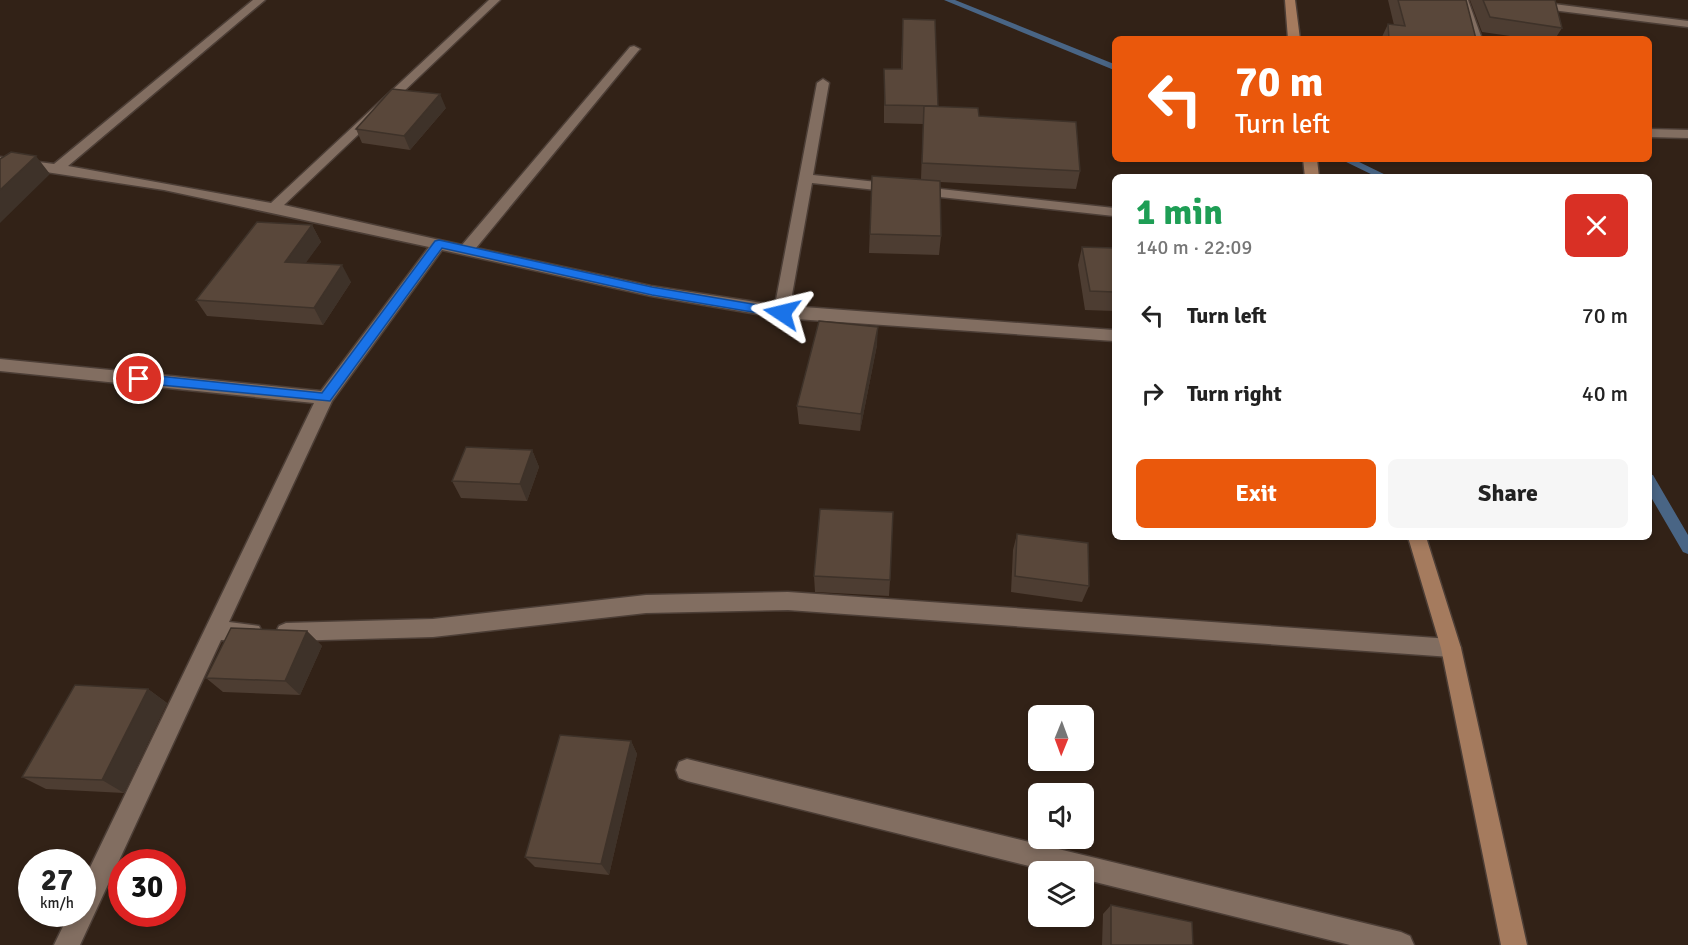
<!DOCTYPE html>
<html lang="en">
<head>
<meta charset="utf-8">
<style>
	body { margin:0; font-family:Signika,sans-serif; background:#f6f6f6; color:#222; height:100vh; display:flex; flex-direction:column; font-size:22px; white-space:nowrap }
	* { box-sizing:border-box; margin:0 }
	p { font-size:20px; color:#767676 }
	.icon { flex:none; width:33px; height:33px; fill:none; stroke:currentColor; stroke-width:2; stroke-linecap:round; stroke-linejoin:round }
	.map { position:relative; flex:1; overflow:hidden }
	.side { position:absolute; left:1112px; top:174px; width:540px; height:366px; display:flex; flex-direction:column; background:#fff; border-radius:9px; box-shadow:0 3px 9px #0003 }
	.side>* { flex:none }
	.top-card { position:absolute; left:1112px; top:36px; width:540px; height:126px; border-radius:9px; box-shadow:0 3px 9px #0003; background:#ea580c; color:#fff; overflow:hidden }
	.needle { width:39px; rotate:181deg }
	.tools { position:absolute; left:1028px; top:705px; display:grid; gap:12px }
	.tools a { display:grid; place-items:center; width:66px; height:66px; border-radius:9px; background:#fff; box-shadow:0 3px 9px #0003; font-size:30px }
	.speed { position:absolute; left:18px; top:849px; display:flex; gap:12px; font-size:30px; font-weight:700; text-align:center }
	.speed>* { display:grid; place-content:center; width:78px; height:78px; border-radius:50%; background:#fff; box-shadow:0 3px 9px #0003; line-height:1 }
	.speed small { font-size:15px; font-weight:400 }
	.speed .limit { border:9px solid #d22; background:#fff; color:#111 }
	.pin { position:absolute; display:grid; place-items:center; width:51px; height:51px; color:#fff; margin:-26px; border:3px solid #fff; border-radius:50%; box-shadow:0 2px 6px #0007 }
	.me { position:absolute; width:66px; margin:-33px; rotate:280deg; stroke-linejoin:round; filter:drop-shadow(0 0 4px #0008) }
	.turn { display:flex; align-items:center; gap:21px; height:126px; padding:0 24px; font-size:27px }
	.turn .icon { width:78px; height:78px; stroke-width:2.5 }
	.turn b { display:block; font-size:42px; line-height:51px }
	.round { display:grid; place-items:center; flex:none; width:63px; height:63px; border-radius:9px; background:#f6f6f6 }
	.summary { display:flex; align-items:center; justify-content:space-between; height:102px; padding:0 24px }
	h1 { font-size:36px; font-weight:800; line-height:45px; color:#1e9e55 }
	.primary-button { display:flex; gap:12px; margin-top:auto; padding:12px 24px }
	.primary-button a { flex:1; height:69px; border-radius:9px; background:#ea580c; color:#fff; font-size:24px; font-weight:800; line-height:69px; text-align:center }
	.primary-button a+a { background:#f6f6f6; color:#222 }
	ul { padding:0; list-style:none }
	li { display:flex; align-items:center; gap:18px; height:78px; padding:0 24px }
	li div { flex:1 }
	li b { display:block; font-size:22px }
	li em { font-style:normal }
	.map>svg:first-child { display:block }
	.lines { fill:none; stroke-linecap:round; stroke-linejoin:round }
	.stream { fill:#496585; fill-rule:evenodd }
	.street-casing { stroke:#4c3e36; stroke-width:3 }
	.secondary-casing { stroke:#4c3e36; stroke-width:3 }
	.street { fill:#826e61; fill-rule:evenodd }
	.secondary { fill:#a57b5e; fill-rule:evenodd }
	.wall { fill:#4d3d32 }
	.shaded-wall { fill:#3e3229 }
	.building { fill:#59473a; stroke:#3e3229; stroke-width:1.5 }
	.route { fill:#1a73e8; stroke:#114b97; stroke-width:1.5 }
</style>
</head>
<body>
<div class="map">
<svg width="1688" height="945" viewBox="0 0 1688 945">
	<rect width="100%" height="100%" fill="#322217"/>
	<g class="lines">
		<path class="stream" d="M944,0H955L1114,64V70Z
			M1340,159H1353L1390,177H1377Z
			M1648,474L1653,475L1688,535V554L1683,552L1648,492Z"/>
		<defs>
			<path id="street" d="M253,0H265L68,166L271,203L489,0H500L284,205L462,245L630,47L634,46L640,49L638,51L476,248L651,286L775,305L817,83L823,79L829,83L813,175L1114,208V216L812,183L790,306L1114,330V341L781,318L651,296L442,250L332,401L229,622L259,626L262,632L259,638L252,641L221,640L80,945H54L69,914H82V884L314,403L0,371V359L321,391L429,247L164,190L0,165V157L54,164Z
				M1458,0H1468L1482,39H1470Z
				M1492,0H1523L1688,21V27L1497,3Z
				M1648,129L1688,130V138L1648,137Z
				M788,592L1451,639L1458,641L1461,648L1458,655L1451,657L788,610L646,613L433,637L286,641L279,638L276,632L279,626L286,623L433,619L646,595Z
				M687,759L1401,932L1410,936L1414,945H1350L1083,879V872H1053L687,781L679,778L676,770L679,762Z"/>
			<path id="secondary" d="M1285,0H1295L1300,39H1288Z
				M1303,159H1317L1319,177H1305Z
				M1408,537H1426L1461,648L1527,945H1501L1441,648Z"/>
		</defs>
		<use href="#street" class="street-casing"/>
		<use href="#secondary" class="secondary-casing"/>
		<use href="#street" class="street"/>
		<use href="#secondary" class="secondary"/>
	</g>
	<path class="wall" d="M1388,0H1466L1476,39H1381L1388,24L1394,25Z
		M1470,0H1555L1562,28L1555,39H1532L1482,32Z
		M903,19L935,20L938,107L979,116L1080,171L1076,189L940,182L941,236L939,255L869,253L872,176L921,179L923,124L884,123V69H901Z
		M446,108L410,150L362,143L356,129Z
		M312,225L321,242L305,263L351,282L323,325L207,316L196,300Z
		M1082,247L1114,248V311L1085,310L1078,265Z
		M877,345L860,431L799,424L797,406Z
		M532,450L539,467L527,501L461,498L452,481Z
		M1017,534L1089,586L1082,602L1011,592L1013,550Z
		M814,576L890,580L889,596L815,592Z
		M307,631L322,646L300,695L223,692L206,678Z
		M148,689L167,703L124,793L46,789L22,777Z
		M631,741L637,754L609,875L535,867L525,857Z
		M1111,905L1193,945H1102L1103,914Z"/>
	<path class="shaded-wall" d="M440,94L446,108L410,150L404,136Z
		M36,156L50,174L0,223V190Z
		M312,225L321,242L295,278L285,262Z
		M342,265L351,282L323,325L314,308Z
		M878,327L877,345L860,431L861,414Z
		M532,450L539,467L527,501L520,484Z
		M307,631L322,646L300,695L285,681Z
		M148,689L167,703L124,793L102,780Z
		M631,741L637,754L609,875L601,864Z"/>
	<path class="building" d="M1398,0H1466L1476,39H1389L1388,24L1405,26Z
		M1483,0H1555L1562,28L1490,17Z
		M903,19L935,20L938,106L885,105L884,69H902Z
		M392,89L440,94L404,136L356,129Z
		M924,106L978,108L979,116L1076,122L1080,171L922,163Z
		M11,152L36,156L0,190V159Z
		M872,176L940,181L941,236L870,234Z
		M257,222L312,225L285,262L342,265L314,308L196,300Z
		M1082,247L1114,248V292L1090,291Z
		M819,321L878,327L861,414L797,406Z
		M466,447L532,450L520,484L452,481Z
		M820,509L893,512L890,580L814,576Z
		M1017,534L1088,543L1089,586L1015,576Z
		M231,628L307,631L285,681L206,678Z
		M75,685L148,689L102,780L22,777Z
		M560,735L631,741L601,864L525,857Z
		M1111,905L1192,922L1193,945H1111Z"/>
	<path class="route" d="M439,240L652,287L782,309L787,313L782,317L652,295L442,248L330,401L139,383L133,379L139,374L322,393L435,241Z"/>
</svg>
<div class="tools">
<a><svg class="needle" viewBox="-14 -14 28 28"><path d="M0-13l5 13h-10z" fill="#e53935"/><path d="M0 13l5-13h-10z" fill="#767676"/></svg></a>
<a><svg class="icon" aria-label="sound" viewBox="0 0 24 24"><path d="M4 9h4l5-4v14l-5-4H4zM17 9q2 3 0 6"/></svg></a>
<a><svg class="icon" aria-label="layers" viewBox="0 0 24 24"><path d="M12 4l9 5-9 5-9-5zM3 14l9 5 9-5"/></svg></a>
</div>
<div class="speed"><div>27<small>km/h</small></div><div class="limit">30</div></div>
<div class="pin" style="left:139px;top:379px;background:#d93025"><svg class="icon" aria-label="arrive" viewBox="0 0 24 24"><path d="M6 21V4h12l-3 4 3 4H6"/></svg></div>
<svg class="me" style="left:782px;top:313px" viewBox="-20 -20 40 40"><path d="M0-17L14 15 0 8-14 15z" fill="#1a73e8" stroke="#fff" stroke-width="4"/></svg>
<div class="top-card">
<div class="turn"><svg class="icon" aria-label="left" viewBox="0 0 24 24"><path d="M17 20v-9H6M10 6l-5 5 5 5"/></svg><div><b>70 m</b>Turn left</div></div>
</div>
<section class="side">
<div class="summary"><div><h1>1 min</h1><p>140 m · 22:09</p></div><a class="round" style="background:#d93025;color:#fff"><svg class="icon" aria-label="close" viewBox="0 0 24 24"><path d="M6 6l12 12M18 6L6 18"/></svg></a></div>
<ul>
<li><svg class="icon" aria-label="left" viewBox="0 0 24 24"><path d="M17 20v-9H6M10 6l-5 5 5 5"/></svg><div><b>Turn left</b></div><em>70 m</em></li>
<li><svg class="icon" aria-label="right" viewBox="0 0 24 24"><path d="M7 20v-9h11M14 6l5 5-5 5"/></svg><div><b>Turn right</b></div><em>40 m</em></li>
</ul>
<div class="primary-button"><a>Exit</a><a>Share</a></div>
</section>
</div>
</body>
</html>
